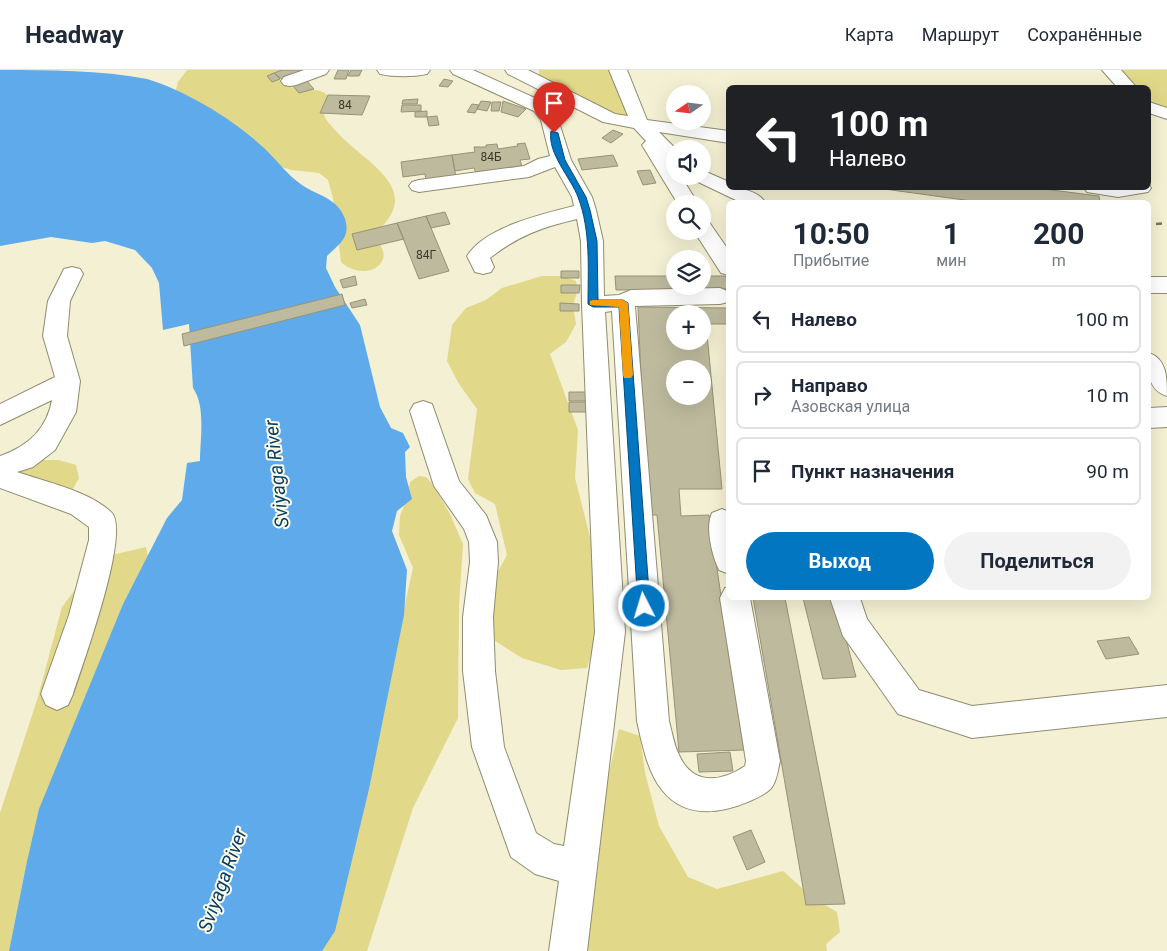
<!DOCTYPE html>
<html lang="ru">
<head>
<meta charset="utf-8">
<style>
	body { margin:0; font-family:Roboto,sans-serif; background:#f2f2f3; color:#1f2937; height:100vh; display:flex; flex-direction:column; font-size:19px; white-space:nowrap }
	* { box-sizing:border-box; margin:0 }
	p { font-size:16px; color:#747a83 }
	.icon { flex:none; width:28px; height:28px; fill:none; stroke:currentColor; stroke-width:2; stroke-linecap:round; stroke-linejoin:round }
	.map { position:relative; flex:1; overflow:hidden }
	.details { position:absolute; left:726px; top:130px; width:425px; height:400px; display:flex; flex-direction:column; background:#fff; border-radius:8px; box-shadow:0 5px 20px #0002 }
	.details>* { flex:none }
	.banner { position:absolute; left:726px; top:15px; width:425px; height:105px; border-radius:8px; box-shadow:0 5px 20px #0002; background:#202124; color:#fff; overflow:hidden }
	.needle { width:32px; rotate:256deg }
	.buttons { position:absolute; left:666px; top:15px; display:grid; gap:10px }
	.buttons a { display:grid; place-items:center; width:45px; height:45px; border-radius:50%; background:#fff; box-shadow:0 5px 20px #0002; font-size:25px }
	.pin { position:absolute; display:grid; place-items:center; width:42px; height:42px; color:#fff; margin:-51px -21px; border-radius:50% 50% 50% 0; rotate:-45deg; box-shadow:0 0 5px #0007 }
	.pin .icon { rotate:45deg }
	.me { position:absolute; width:55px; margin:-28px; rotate:355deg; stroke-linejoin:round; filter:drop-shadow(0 0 4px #0008) }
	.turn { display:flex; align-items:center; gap:18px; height:105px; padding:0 20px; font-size:22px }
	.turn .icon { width:65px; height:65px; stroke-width:2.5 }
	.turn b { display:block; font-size:35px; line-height:42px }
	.eta { display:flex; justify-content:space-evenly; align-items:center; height:85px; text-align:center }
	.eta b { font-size:30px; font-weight:700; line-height:35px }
	.action { display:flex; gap:10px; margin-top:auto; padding:10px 20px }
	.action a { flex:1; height:58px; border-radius:30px; background:#0276c0; color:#fff; font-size:20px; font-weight:700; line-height:58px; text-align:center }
	.action a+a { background:#f2f2f3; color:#1f2937 }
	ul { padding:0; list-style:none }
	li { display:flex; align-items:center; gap:15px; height:68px; margin:0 10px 8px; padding:0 10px; border:2px solid #e0e1e3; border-radius:8px }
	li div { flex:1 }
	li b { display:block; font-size:19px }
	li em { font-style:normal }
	header { display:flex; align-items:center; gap:30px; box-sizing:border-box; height:70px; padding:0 25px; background:#fff; border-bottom:1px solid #e0e1e3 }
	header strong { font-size:24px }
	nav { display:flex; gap:28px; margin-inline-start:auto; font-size:18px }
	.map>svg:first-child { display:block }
	.green { fill:#e1d889 }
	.water { fill:#5faaeb }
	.building { fill:#bdba9e; stroke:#969378; fill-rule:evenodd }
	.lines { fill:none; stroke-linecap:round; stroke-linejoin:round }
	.minor-casing { stroke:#8f8c71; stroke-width:2 }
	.minor { fill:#fff; fill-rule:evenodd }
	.rail { stroke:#767462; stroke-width:2.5; stroke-dasharray:6 6; stroke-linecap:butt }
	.route { fill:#0276c0; stroke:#014d7d }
	.slow { fill:#f59e0b }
	.labels { text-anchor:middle; stroke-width:4; stroke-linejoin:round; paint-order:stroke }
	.far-number-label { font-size:12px; fill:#39382a }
	.water-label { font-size:19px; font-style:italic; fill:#033e68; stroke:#fefdeb }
</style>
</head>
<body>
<header>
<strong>Headway</strong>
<nav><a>Карта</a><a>Маршрут</a><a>Сохранённые</a></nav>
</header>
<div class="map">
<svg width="1167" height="881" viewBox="0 0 1167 881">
	<rect width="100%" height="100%" fill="#f3f0d3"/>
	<path class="green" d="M187,0H291L280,6V11C293,24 321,15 328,26C326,31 322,39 324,44C325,50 331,55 335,60C362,92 428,118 375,163C377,172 386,180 383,189C376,206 352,203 341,192L333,128L328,110L319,103L292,100L270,94L174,28L178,12Z
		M539,0H610L628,47L602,39L539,5Z
		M1117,0H1167V42L1149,33V18L1134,17Z
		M542,206H563L576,211L577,222L573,236L576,254L566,272L550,284L578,360L575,408L596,490L592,519L599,559L587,598L561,600L522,588L492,569V513L507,485L495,434L475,423L468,409L477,339L459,314L447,291L452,255L466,238L486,230L502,218Z
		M42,390H59L76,395L79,408L69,426C38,434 38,435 12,417L13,401Z
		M419,406L426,407L431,412L449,442L463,474L459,534L458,648L413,738L367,881H281L381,641L413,498L399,465L400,446L407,428L410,412Z
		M146,477L148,486L123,534L86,628L26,796L9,881H0V743L38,627L62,537L99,488Z
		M619,659L640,666L645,703L659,756L688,807L717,819L783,801L812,827L837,842L840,862L826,874L827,881H584L609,703Z"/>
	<path class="water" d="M0,0C48,0 100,0 147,9C187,21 234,50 264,78C277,90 287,105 302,115C318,126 338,128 345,149C351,168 339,174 327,186L326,198L335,217L360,255L380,337L391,358L403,363L410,377L405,382L406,407L412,429L397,441L392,461L407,500L404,545L369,719L335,861L322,881H9L26,796L39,739L123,534L167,448L182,430L187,393L200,391C200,370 206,336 193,318L189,254L163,260L159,213L152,198L135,180L105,171L92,173L51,167L0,176Z"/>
	<path class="building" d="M282,0H311L283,10L274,3Z
		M338,0H349L346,9H334Z
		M351,0H362L359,6H348Z
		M274,3L280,9L272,12L267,6Z
		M444,9L453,11L448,17L439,16Z
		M306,10L314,19L299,23L292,15Z
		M328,25L370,26L362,45L320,43Z
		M418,29L417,34H402L403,30Z
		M481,31L491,32L487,41L477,39Z
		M503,31L526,39L518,47L501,42Z
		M492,32H501L499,41H491Z
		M472,34L479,35L475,43L467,42Z
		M402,35H421V41L401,42Z
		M427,41V47H415V42Z
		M437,46L439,55L429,56L427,47Z
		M613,60L623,64L611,73L602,68Z
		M525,73L530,89L520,90L522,96L476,103L474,98L455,101L452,85L475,82L474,77H486V75L497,74L498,79L518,76L517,74Z
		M452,85L456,107L426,110L425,104L403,107L401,92Z
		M613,85L618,96L582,100L578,89Z
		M650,100L656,113L643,115L637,101Z
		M877,118H1036L1099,126L1100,132H979Z
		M445,142L450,154L431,158L426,146Z
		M426,146L449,201L419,209L397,153Z
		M397,153L404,169L357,180L352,164Z
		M561,201H579V208H561Z
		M355,206L357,215L343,218L340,210Z
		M615,206H675V216H702V206H726L728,219L616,220Z
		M561,215H580L579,223H561Z
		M342,224L345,235L184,276L182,264Z
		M365,229L367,235L352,238L350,233Z
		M560,233L579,234V241H560Z
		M638,237L729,238V254H706L722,419H679L681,446L709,445L744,680L679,682L657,445H647ZM675,244H702V271H675ZM675,299H702V326H675Z
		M569,322H590V331H569Z
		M569,332H590V342H569Z
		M753,528H785L845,834L806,835Z
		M803,528H835L856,607L823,609Z
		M1129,567L1139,584L1106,589L1097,571Z
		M730,682L733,701L699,702L697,684Z
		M751,760L765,792L747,800L733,767Z"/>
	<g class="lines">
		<defs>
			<path id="minor" d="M304,0H329L326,4L296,15L290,16L284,15L281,11L284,7Z
				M377,0H430L427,4C413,7 394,7 380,4Z
				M450,0H473L546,33L556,43L571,90L592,127L596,140L603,171L604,226L619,225L631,220L720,218L729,222L728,232L720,234L635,236L669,651C672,662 674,675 679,685C693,716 721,712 745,696L746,691L720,528L725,518L729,517V528H750L780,691C778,699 777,710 772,717C768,723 757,728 750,731C719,744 685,749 662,720C647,701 642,673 637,651L612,241L605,242L625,562L587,881H549L559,811L535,804L511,787L472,677L463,601V547L470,492L469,472L464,459L434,416L410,341L414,334L423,331L432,334L459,411L486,445L497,472L498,492L493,547L495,601L504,677L536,763L554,774L564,776L595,562L582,234L581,171L577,149C542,157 518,166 490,188L494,197L491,202L483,204L475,202L467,186C485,157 542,144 574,136L572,127L555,97L529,107L419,122L412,120L409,116L412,112L419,110L524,96L538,89L550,86L541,50L534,41L453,4Z
				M505,0H528L615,44L628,46L609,0H627L647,50L729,61V73L659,62L676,79L674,94L675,106H681L698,134H678L642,75L646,71L634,58L603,52L508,4Z
				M1102,0H1121L1137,18H1118Z
				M1149,32L1167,38V49L1149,43Z
				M702,100L729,112V118C741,118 758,121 765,132H740L694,110L691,106H702Z
				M1149,115L1151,118L1148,122L1118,127L1087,122L1084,118H1149Z
				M702,150L709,152L729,181V205L721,203L694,161H702Z
				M72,197L80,199L83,204L70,231L67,266L80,311L76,342L55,380L33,397L17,402C46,412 89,421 111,442C132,460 82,596 73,624L68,635L57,640L46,635L41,624L69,545L89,470V457L71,444L0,418V386C27,377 47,359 52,330L0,355V334L55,307L43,266L48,231L64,199Z
				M1149,207H1167V223H1149Z
				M1149,283C1167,289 1167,308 1167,326C1147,320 1148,301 1149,283Z
				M1167,337V357L1149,358V338Z
				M722,439L729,442V504L719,500C712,485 705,458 712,443Z
				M830,528H860L867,549L919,620L972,636L1167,615V647L972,668L898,644L843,566Z"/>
		</defs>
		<use href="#minor" class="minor-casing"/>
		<use href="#minor" class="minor"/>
		<path class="rail" d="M1156,154L1167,153"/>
	</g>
	<path class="route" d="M551,61L558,63L565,90L586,127L590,140L597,171L598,230H623L628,233L650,536L648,540L644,542L640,540L638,536L619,237H593L588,234C588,199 591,161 578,127C571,108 547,83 551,61Z"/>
	<path class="slow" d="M593,230H623L628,233L633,305L631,308H624L623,305L619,237L590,235V231Z"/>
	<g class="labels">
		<g class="far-number-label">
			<text x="345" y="39">84</text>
			<text x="491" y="91">84Б</text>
			<text x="426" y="189">84Г</text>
		</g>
		<g class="water-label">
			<text transform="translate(276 404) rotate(-96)" y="7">Sviyaga River</text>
			<text transform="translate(222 810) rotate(-70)" y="7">Sviyaga River</text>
		</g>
	</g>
</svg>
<div class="buttons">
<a><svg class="needle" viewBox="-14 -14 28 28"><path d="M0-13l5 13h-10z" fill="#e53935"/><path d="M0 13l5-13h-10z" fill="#747a83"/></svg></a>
<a><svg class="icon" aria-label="sound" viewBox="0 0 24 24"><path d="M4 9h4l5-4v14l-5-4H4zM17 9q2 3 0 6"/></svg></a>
<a><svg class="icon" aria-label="search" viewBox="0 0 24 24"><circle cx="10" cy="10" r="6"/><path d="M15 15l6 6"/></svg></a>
<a><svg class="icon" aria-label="layers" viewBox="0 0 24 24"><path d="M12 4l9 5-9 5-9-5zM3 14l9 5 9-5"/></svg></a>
<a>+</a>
<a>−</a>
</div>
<div class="pin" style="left:554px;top:63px;background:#d93025"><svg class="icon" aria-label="arrive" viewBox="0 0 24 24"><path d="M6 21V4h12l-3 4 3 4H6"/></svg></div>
<svg class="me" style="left:644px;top:536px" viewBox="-20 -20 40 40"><circle r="17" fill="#0276c0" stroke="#fff" stroke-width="3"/><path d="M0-11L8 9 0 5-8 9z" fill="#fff"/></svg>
<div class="banner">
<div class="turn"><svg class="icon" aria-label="left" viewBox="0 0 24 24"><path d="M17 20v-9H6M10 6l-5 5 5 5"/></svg><div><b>100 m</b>Налево</div></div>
</div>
<section class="details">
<div class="eta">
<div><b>10:50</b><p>Прибытие</p></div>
<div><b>1</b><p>мин</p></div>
<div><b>200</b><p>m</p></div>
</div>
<ul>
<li><svg class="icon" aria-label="left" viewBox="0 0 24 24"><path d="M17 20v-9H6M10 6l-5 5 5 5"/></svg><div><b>Налево</b></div><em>100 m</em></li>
<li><svg class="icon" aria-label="right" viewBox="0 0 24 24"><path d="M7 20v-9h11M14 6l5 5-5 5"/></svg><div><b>Направо</b><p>Азовская улица</p></div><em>10 m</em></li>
<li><svg class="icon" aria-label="arrive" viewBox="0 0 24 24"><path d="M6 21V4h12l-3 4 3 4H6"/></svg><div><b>Пункт назначения</b></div><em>90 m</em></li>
</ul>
<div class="action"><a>Выход</a><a>Поделиться</a></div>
</section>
</div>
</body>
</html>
